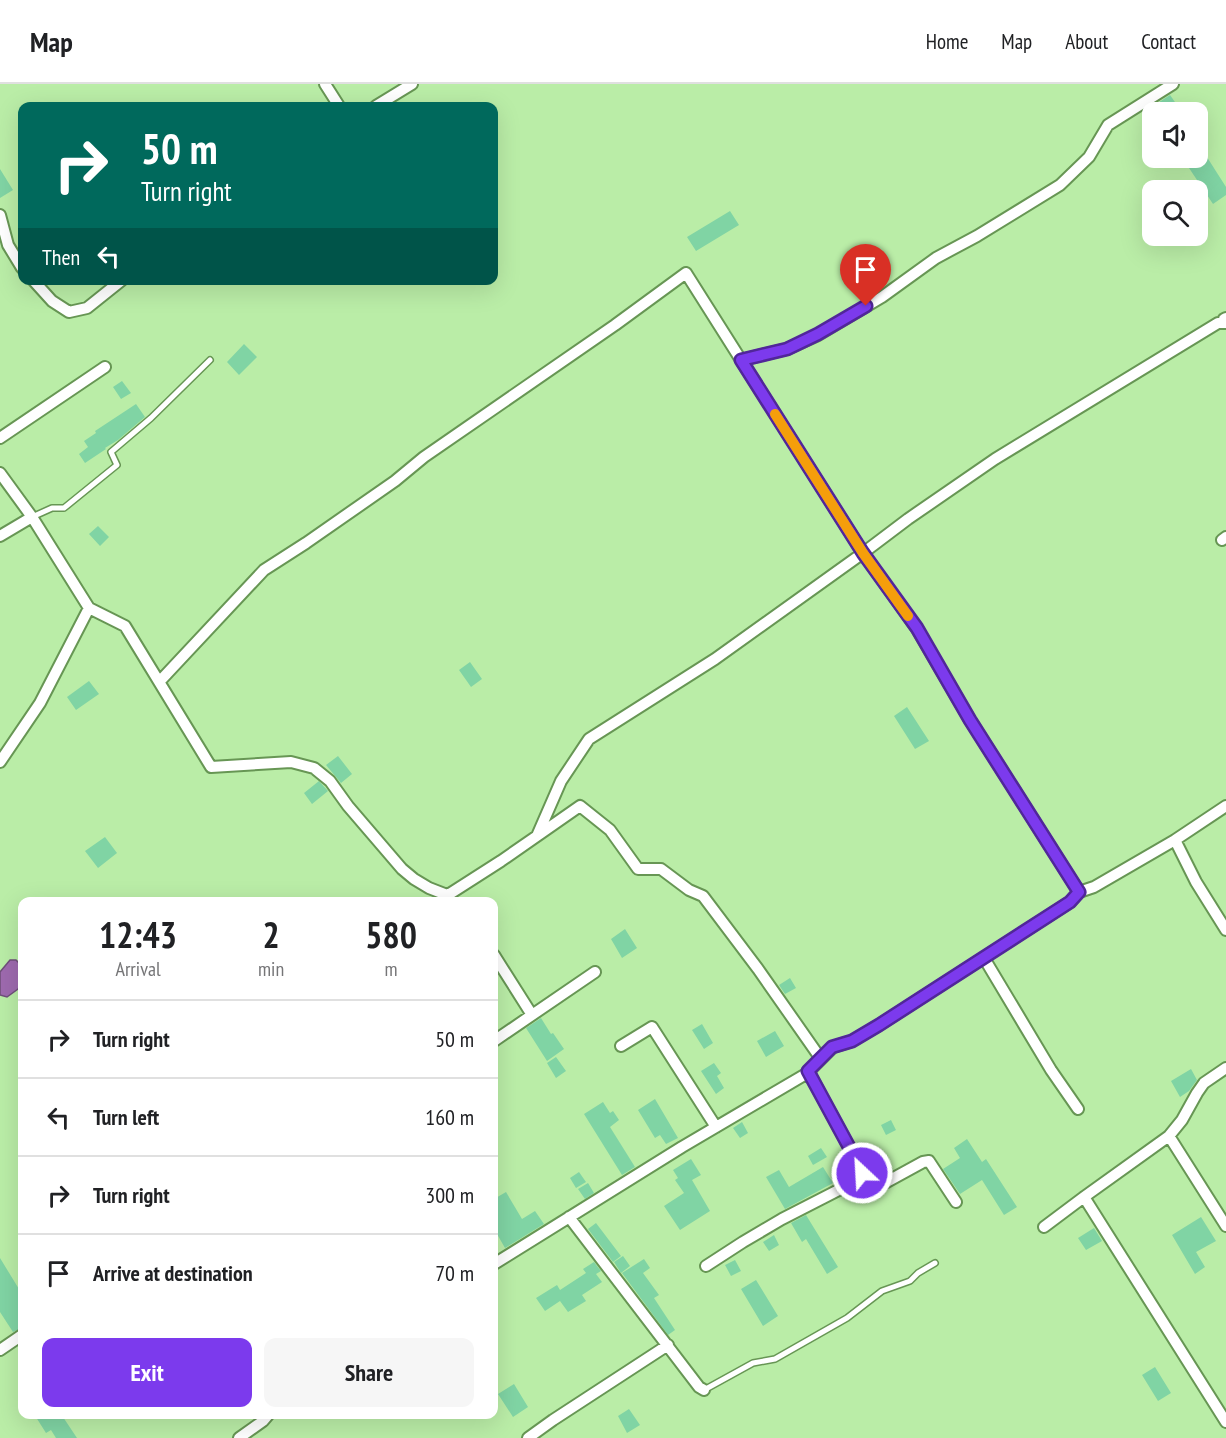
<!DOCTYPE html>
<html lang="en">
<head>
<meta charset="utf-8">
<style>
	body { margin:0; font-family:"PT Sans Narrow",sans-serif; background:#f6f6f6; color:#202124; height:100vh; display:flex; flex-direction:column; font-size:22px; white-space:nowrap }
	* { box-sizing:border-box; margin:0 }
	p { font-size:20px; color:#757577 }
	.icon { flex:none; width:33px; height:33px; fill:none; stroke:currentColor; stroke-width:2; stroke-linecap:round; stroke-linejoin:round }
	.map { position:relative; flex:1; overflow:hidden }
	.sheet { position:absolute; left:18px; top:813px; width:480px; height:522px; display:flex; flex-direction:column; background:#fff; border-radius:12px; box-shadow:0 6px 24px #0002 }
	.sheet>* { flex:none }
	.guide { position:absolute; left:18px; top:18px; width:480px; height:183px; border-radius:12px; box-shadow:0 6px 24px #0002; background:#00695c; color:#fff; overflow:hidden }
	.buttons { position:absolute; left:1142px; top:18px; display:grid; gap:12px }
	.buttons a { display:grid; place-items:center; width:66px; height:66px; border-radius:12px; background:#fff; box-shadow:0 6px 24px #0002; font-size:30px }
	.pin { position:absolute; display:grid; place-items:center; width:51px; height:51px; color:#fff; margin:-62px -26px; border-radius:50% 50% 50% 0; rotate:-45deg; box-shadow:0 0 6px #0007 }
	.pin .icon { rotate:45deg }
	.me { position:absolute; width:66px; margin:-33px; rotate:335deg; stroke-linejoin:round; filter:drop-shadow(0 0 4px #0008) }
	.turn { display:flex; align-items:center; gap:21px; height:126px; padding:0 24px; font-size:27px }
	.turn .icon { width:78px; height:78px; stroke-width:2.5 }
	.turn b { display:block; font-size:42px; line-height:51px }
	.then { display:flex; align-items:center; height:57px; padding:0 24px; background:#0003; gap:12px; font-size:22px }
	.eta { display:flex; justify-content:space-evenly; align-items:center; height:102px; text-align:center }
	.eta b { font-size:36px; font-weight:700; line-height:42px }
	.primary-button { display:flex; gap:12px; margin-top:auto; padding:12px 24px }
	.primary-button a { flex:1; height:69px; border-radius:12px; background:#7c3aed; color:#fff; font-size:24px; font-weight:700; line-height:69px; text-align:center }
	.primary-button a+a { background:#f6f6f6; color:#202124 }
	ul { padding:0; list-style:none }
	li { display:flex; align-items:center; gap:18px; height:78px; padding:0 24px; border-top:2px solid #e0e0e0 }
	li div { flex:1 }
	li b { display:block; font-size:22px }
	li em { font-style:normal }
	header { display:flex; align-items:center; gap:36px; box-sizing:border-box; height:84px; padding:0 30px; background:#fff; border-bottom:2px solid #e0e0e0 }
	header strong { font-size:28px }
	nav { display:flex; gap:33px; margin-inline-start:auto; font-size:21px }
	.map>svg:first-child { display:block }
	.water { fill:#9e6aaf; stroke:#6f4f7a; stroke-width:1.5 }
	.building { fill:#80d4a4 }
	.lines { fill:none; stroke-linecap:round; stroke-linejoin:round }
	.lane-casing { stroke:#679654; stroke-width:8 }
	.street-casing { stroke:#679654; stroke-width:14 }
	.lane { stroke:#fff; stroke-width:5 }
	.street { stroke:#fff; stroke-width:10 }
	.route-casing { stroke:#51269a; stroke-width:15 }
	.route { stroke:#7c3aed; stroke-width:10 }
	.slow { stroke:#f59e0b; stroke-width:10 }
</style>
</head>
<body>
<header>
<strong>Map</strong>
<nav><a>Home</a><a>Map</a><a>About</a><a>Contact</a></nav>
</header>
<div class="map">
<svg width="1226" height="1354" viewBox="0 0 1226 1354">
	<rect width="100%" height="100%" fill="#baeda7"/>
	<path class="water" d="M10,876H16L22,882V900L18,905L7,913L0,911V888Z"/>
	<path class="building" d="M1170,11L1182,28H1157L1153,22Z
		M1205,70L1226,103V111L1213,120L1187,81Z
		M0,85L13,106L0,114Z
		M730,127L739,141L696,167L687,153Z
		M244,260L257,273L239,291L227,278Z
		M122,297L131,309L121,315L113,303Z
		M136,320L145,333L118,356L105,364L106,365L85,379L79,370L88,363L84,357L96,349L95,347Z
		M98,442L109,453L100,462L89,450Z
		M470,578L482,595L471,603L459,586Z
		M89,597L99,610L76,626L67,613Z
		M907,623L929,657L915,665L894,632Z
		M338,672L352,690L341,699L326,681Z
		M319,697L328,707L312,720L304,709Z
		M105,753L117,769L98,784L85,767Z
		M625,845L637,864L622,874L611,855Z
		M790,894L796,904L785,910L779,901Z
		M541,934L551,950L553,949L564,965L547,977L526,944Z
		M702,940L713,959L704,965L692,946Z
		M775,947L784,962L766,973L757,957Z
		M556,973L566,987L556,994L547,979Z
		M714,979L721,989L717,992L724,1004L716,1010L701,987Z
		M1191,985L1197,996L1189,1007L1180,1013L1171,997Z
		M655,1015L678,1054L666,1060L660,1051L655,1054L638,1026Z
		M603,1018L610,1029L613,1027L619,1036L610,1043L635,1083L622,1091L584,1030Z
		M891,1036L896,1046L886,1051L881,1041Z
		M742,1038L748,1049L740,1054L733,1044Z
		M967,1055L982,1078L986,1075L1017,1123L1004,1131L982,1096L960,1110L943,1085L960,1074L954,1064Z
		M821,1064L827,1073L813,1081L808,1072Z
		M691,1075L701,1091L692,1096L710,1127L680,1146L664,1122L684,1109L675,1096L678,1094L673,1086Z
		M823,1083L833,1099L785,1125L766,1093L779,1086L789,1103Z
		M579,1088L586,1098L576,1104L570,1094Z
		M588,1099L594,1109L585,1115L578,1105Z
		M506,1108L522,1135L535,1127L544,1140L505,1164L497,1150H498L494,1142V1115Z
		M806,1131L838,1183L827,1190L806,1155L802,1158L791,1139Z
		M1201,1133L1216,1157L1196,1168L1205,1183L1195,1190L1172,1151Z
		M596,1139L621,1172L613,1178L588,1145Z
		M1094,1144L1102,1157L1086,1166L1078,1154Z
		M774,1151L779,1161L769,1167L763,1158Z
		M623,1172L630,1182L621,1189L614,1178Z
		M0,1174L22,1210V1244L13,1248L0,1228Z
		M644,1175L650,1184L643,1189L659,1211L654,1214L675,1246L668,1251L622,1189Z
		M735,1176L741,1187L731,1192L725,1181Z
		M594,1178L601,1187L596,1190L602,1198L582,1211L586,1217L568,1228L560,1217L545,1227L536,1214L557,1201L560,1206L586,1189L583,1185Z
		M756,1196L778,1232L763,1242L741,1205Z
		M1155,1283L1171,1309L1158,1317L1142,1291Z
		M514,1300L528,1323L513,1333L498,1310Z
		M629,1325L640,1341L627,1349L618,1332Z
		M34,1330H61L77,1354H56L51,1346L46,1349Z"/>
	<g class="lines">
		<defs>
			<path id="lane" d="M32,433L52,424H64L117,381L111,368L151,334L210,276
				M704,1306L753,1279L775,1275L847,1234L882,1207L910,1197L918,1189L935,1179"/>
			<path id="street" d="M325,0L339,22
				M376,22L412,0
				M0,131L8,161L22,184
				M33,196L52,217L69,228L87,224L122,196
				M741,276L787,265L818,251L882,213L936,174L977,152L1060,101L1089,73L1108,41L1173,0
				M0,354L105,283
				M0,389L32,433L89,524L125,542L211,683L291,678L314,684L330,697L348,722L402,785L414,795L429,804L447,811L453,818
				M0,452L32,433
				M1222,456L1226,453
				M160,597L264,486L306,459L395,397L424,373L615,241L686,189L863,469L917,545L970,636L1079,808
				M0,678L40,619L89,524
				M537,752L580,722L610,746L638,785H661L689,806L703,812L758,885L821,975
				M1175,756L1196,798L1226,846
				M437,818L501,777L537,752L561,697L589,655L715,575L863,469L908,435L995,375L1218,239H1225L1224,235L1226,234
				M494,871L532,931
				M984,874L1051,986L1078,1025
				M494,957L595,888
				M621,962L652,943L716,1043
				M1169,1052L1226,1142
				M862,1089L869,1092L875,1102L881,1101L923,1078L929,1077L956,1118
				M1084,1113L1226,1338
				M569,1133L699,1303L704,1306
				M1044,1143L1084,1113L1169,1052L1182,1036L1197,1009L1204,999L1226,984
				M494,1180L682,1063L806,990L833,963L852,957L879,941L1070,818L1079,808L1094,803L1175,756L1226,722
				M706,1182L743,1158L782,1135L862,1094L861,1085L808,987
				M0,1266L22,1251
				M239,1354L263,1337L269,1330
				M528,1354L553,1336L668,1261"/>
		</defs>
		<use href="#lane" class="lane-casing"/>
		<use href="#street" class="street-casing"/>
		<use href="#lane" class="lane"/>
		<use href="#street" class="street"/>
	</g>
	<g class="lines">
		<defs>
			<path id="route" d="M862,1089L861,1085L808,987L832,963L852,957L879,941L1070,818L1079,808L970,636L917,544L863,469L741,276L787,265L818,250L866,222"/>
		</defs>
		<use href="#route" class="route-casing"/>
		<use href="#route" class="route"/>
		<path class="slow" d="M775,330L863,469L908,532"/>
	</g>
</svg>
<div class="buttons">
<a><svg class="icon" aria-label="sound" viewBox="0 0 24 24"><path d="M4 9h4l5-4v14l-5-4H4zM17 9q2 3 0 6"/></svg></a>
<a><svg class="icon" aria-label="search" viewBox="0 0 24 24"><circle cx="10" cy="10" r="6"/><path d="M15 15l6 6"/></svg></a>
</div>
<div class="pin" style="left:866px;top:222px;background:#d93025"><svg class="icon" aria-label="arrive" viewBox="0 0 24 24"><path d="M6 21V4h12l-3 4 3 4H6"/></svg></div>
<svg class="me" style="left:862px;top:1089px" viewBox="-20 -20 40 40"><circle r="17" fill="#7c3aed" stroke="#fff" stroke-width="3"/><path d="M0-11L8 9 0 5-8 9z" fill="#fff"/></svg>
<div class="guide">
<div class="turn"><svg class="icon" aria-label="right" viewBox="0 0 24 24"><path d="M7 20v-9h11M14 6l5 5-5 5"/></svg><div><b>50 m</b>Turn right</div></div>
<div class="then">Then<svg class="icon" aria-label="left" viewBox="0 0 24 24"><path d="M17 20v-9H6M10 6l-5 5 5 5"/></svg></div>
</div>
<section class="sheet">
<div class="eta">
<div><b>12:43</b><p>Arrival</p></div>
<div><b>2</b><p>min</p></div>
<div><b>580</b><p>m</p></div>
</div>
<ul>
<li><svg class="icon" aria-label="right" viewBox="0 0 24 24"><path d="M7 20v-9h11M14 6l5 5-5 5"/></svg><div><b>Turn right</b></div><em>50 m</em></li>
<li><svg class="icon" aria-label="left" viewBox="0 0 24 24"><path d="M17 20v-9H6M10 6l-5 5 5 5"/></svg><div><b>Turn left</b></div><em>160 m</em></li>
<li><svg class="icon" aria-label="right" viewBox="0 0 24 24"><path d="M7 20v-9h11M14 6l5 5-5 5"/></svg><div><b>Turn right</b></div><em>300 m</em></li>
<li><svg class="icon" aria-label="arrive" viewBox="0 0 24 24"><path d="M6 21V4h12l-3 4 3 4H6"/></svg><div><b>Arrive at destination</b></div><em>70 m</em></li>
</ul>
<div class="primary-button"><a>Exit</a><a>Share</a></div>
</section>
</div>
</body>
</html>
